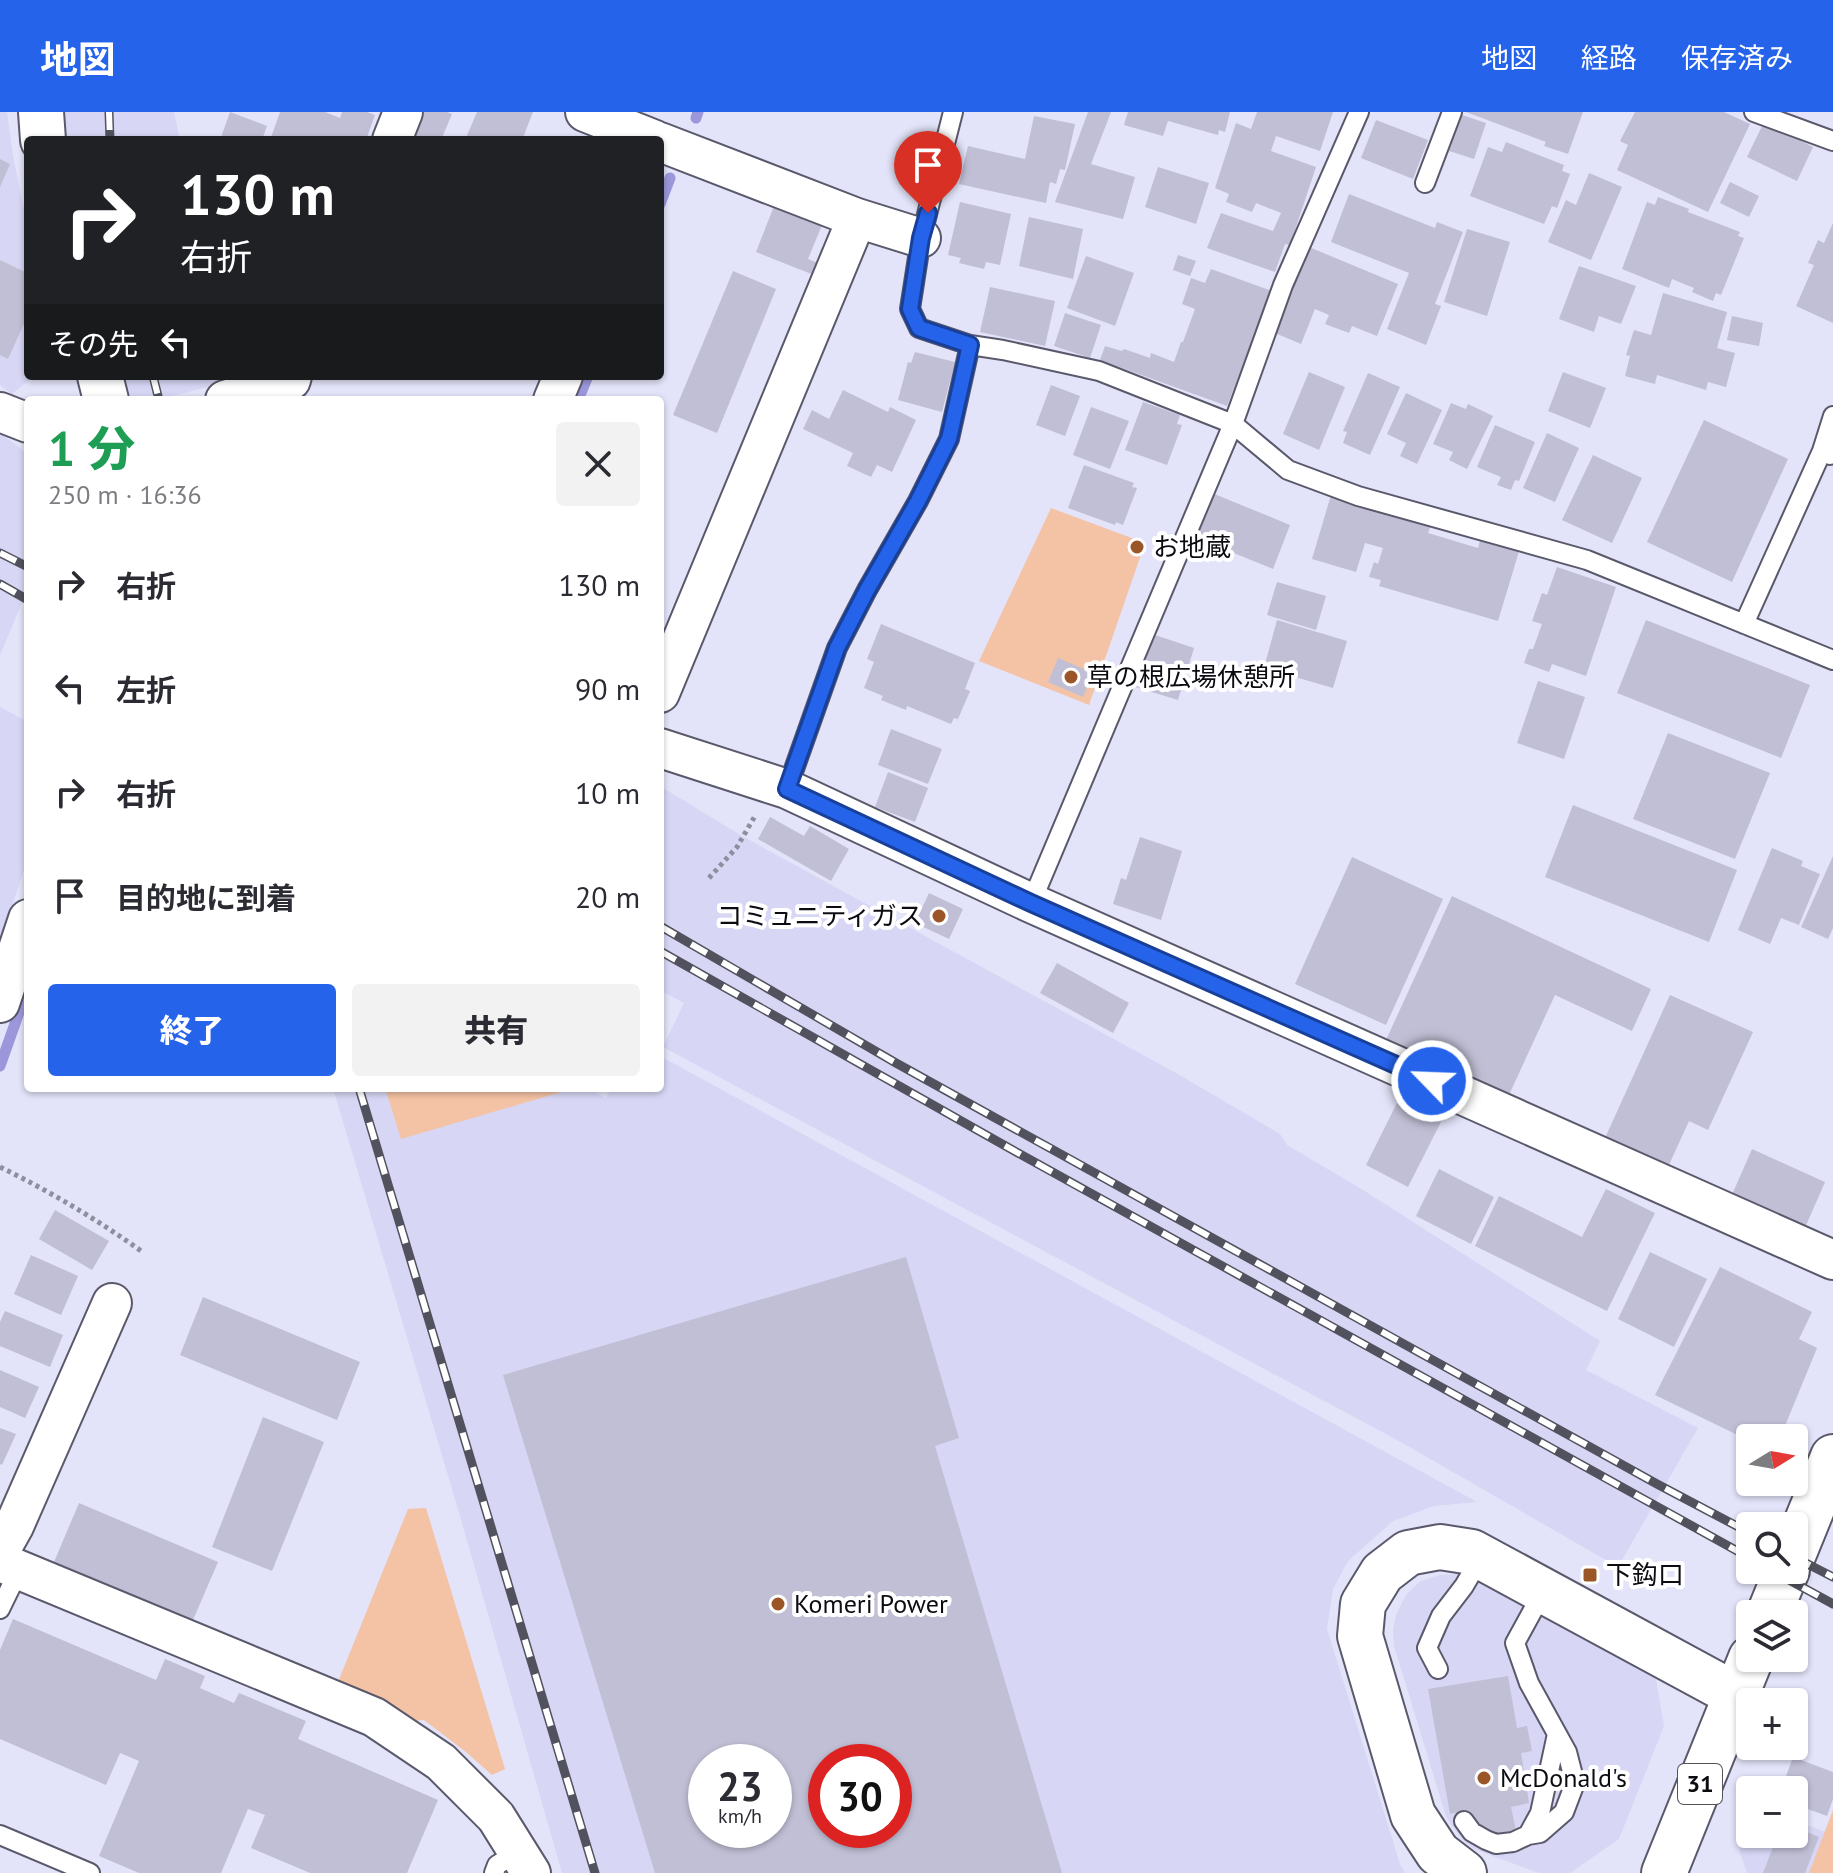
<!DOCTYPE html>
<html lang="ja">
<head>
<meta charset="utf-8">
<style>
	body { margin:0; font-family:"PT Sans","Noto Sans JP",sans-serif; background:#f2f2f3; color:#2b2b33; height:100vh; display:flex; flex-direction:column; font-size:30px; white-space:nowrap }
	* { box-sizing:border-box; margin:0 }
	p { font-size:26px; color:#7c7c81 }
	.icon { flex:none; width:44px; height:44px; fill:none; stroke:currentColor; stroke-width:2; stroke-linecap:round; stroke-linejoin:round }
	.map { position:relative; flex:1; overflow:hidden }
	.panel { position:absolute; left:24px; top:284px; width:640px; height:696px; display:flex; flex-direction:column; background:#fff; border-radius:8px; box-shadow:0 2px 6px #0004 }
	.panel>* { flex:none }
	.hud { position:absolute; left:24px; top:24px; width:640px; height:244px; border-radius:8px; box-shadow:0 2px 6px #0004; background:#202124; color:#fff; overflow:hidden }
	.needle { width:52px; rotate:79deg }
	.controls { position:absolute; left:1736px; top:1312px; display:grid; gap:16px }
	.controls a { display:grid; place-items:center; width:72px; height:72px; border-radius:8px; background:#fff; box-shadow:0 2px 6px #0004; font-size:40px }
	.speed { position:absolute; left:688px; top:1632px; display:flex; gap:16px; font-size:40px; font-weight:700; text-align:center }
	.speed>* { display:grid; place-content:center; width:104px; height:104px; border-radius:50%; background:#fff; box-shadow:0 2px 6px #0004; line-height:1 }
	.speed small { font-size:20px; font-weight:400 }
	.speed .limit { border:12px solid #d22; background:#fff; color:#111 }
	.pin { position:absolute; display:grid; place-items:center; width:68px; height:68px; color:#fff; margin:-82px -34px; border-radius:50% 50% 50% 0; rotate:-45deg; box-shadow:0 0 8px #0007 }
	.pin .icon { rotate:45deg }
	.me { position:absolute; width:88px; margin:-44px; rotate:294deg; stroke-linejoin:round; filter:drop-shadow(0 0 6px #0008) }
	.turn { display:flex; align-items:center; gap:28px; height:168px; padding:0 24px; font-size:36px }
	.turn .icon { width:104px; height:104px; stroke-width:2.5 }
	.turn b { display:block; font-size:56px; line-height:68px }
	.then { display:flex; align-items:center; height:76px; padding:0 24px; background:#0003; gap:16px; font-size:30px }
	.round { display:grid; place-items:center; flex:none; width:84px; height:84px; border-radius:8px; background:#f2f2f3 }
	.head { display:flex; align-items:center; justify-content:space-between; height:136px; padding:0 24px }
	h1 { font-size:48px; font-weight:800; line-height:60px; color:#1e9e55 }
	.primary-button { display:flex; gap:16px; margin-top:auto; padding:16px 24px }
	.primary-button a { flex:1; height:92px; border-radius:8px; background:#2563eb; color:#fff; font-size:32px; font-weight:800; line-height:92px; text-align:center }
	.primary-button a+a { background:#f2f2f3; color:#2b2b33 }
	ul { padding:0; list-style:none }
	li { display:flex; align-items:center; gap:24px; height:104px; padding:0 24px }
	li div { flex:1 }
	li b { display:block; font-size:30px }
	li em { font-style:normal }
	header { display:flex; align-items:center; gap:48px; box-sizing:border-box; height:112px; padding:0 40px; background:#2563eb; color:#fff }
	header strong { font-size:38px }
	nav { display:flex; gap:44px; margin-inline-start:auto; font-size:28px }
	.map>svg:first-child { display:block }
	.built { fill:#d7d6f4; fill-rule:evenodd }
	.green { fill:#f4c2a4 }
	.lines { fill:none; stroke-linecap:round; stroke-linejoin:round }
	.stream { stroke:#9c97da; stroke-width:11 }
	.building { fill:#c0bfd5; fill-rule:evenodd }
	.service-casing { stroke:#5a596c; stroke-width:22 }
	.minor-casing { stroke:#5a596c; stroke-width:42 }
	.tertiary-casing { stroke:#5a596c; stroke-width:48 }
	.primary-casing { stroke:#5a596c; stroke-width:48 }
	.path { stroke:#8f8e9e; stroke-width:5; stroke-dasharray:4 4; stroke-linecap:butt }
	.service { stroke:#fff; stroke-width:18 }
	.minor { stroke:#fff; stroke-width:38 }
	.tertiary { stroke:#fff; stroke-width:44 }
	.primary { stroke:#fff; stroke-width:44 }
	.rail-casing { stroke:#52525e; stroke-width:9 }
	.rail { stroke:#fff; stroke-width:6; stroke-dasharray:18; stroke-linecap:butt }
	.route-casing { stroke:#184099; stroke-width:20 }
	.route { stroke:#2563eb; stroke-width:14 }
	.poi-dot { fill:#9a5627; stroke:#fff; stroke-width:3 }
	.labels { text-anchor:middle; stroke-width:8; stroke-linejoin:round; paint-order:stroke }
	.shield { fill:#fff; stroke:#555459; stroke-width:2 }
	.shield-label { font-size:24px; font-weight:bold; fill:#0c0b12 }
	.poi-label { font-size:26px; fill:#0c0b12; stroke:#fff; text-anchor:start }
</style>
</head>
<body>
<header>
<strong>地図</strong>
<nav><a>地図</a><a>経路</a><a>保存済み</a></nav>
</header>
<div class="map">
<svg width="1833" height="1761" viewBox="0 0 1833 1761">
	<rect width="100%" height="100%" fill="#e3e3f9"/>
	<path class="built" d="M0,0H7L13,44L28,118V264H34L12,282L0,273Z
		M65,0H174L180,28H66Z
		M124,264H252L156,288H132Z
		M0,321L28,342V477L0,543Z
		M0,595L28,610V746L0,830Z
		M660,674L742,724L1176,961L1280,1022L1287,1033L1363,1078L1600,1229L1586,1258L1698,1316L1618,1455L1399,1329L663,935L684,891L660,878Z
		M660,944L1477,1390L1434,1394L1393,1409L1348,1449L1333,1477L1327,1517L1400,1752L1405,1761H562L460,1404L333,976H385L401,1026L575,976H588L606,986L612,976H660ZM706,1650H774V1718H706ZM826,1650H894V1718H826Z
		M1460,1462L1484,1472L1656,1567L1664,1614L1619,1727L1570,1761H1539L1474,1737L1462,1727L1451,1713L1446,1704L1394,1534L1393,1518L1396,1503L1406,1483L1419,1470L1440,1463Z
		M1794,1708L1825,1720L1809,1761H1747L1739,1738L1750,1712V1722H1794Z"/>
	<path class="green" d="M1051,396L1145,431L1089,593L979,549Z
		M385,976H575L401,1027Z
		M426,1396L505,1657L492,1663L466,1640L424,1608L413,1609L338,1570L408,1397Z
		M1833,1698V1761H1809Z"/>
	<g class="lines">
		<path class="stream" d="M696,6L698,0
			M660,92L670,66
			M578,288L588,264
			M0,954L28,875"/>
	</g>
	<path class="building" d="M230,0L267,14L262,28H220Z
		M280,0H325L340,6L342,0H367L375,3L366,28H270Z
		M424,0H447L452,2L441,28H419L413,25Z
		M477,0H533L522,28H465Z
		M1088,0H1111L1091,52L1135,65L1123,107L1055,90Z
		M1128,0H1230L1225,20L1219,18L1218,23L1168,9L1163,24L1124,13Z
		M1257,0H1333L1320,39L1276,24L1271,39L1316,55L1290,133L1285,132L1275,160L1207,136L1221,101L1273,119L1281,101L1256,91L1252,100L1226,90L1229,82L1215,76L1236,11L1251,17Z
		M1466,0H1583L1568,42L1544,34L1546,30Z
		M1635,0H1724L1750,12L1708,100L1617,58L1628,33L1620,29Z
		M1462,3L1486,11L1474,47L1449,39Z
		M1034,4L1075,12L1065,58L1060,57L1056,72L1050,70L1046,91L959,72L968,34L1025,47Z
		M1376,8L1428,28L1413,67L1361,46Z
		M1764,10L1813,35L1797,69L1747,45Z
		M1506,30L1564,53L1562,59L1570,62L1557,96L1552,94L1544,112L1470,84L1488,35L1502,40Z
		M0,47L10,52L0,75Z
		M1158,55L1209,71L1196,112L1145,95Z
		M1589,61L1622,75L1591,148L1548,130L1566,88L1576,93Z
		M1730,70L1759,84L1749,105L1720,91Z
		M1349,82L1435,116L1437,110L1463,120L1435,192L1441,194L1426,233L1387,217L1409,161L1331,130Z
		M1658,85L1689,97L1688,100L1740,120L1738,124L1744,126L1721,183L1716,181L1713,189L1692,180L1694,176L1672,167L1669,176L1622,157L1647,90L1655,93Z
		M960,90L1011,102L1000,153L986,150L984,157L959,151L961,146L948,143Z
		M774,94L822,113L808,147L818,151L814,163L756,140Z
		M1029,105L1083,117L1073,167L1019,154Z
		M1833,111V211L1796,194L1814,153L1808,151L1818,128L1824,131Z
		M1467,117L1510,130L1487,204L1444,190Z
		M1309,135L1398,172L1377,224L1352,214L1349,221L1325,212L1329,203L1315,197L1301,232L1275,221Z
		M1178,143L1196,149L1190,164L1173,158Z
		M1086,144L1134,161L1115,214L1067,196Z
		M0,148L27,161L28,164V203L8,247L0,243Z
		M1579,154L1636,174L1621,212L1599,204L1594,220L1559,207Z
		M1211,157L1272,179L1227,294L1100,248L1105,234L1122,239L1124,237L1150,246L1151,241L1174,250L1181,230H1183L1195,197L1182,192L1191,166L1205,171Z
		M733,159L776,177L717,321L673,303Z
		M990,175L1055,189L1045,234L980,220Z
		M1663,181L1727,200L1717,236L1735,241L1726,275L1708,270L1706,278L1657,263L1655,272L1625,264L1630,244L1626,243L1634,218L1651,223Z
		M1065,201L1101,213L1090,246L1054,234Z
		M1732,204L1763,211L1759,234L1727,228Z
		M915,240L955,250L942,300L898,288L908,250L911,251Z
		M1309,260L1345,275L1319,338L1283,322Z
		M1563,260L1606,276L1590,316L1548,299Z
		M1368,261L1400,275L1370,343L1343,331L1347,320L1343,319Z
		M1051,273L1080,284L1065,324L1036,313Z
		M843,278L888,300L890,295L916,308L892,360L877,353L871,365L847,354L853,341L803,317L812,298L829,307Z
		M1406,281L1442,298L1417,352L1400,344L1406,331L1387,322Z
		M1143,290L1180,303L1177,312L1182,313L1167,353L1125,338Z
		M1451,291L1466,297L1468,292L1493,304L1467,357L1449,348L1453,340L1433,332Z
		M1091,295L1129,309L1110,357L1073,343Z
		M1704,308L1788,347L1732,470L1647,430Z
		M1495,313L1535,330L1519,369L1515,368L1511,378L1497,373L1501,365L1477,355Z
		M1547,321L1579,336L1555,390L1523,376Z
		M1593,343L1642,366L1612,431L1562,408Z
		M1084,353L1134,371L1132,375L1137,376L1123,413L1116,410L1115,413L1068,396Z
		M1212,381L1290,413L1273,457L1194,425Z
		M1331,383L1431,413L1428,421L1478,436L1481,425L1520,436L1498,509L1379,474L1381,468L1369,465L1374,450L1378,452L1383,436L1365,431L1356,460L1312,447Z
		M1557,455L1616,475L1586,564L1552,552L1549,560L1524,551L1529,537H1533L1542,512L1532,509L1542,481L1547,483Z
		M1277,470L1326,484L1316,518L1267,503Z
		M1277,508L1347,529L1333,576L1264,556Z
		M1646,508L1810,573L1781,646L1617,581Z
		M881,512L975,551L965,577L970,579L958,607L954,606L951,612L907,594L906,598L881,588L883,584L864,576L874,550L867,547Z
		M1146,520L1194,536L1178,588L1129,573Z
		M1058,546L1093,561L1083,585L1048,570Z
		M1538,569L1585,585L1564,647L1517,631Z
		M891,617L942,637L928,672L878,653Z
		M1668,621L1770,661L1735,747L1633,707Z
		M888,660L928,676L915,710L875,695Z
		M1573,693L1737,758L1709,830L1545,765Z
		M770,705L804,724L810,714L849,737L831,769L758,727Z
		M1140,725L1182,739L1161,808L1113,792L1121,766L1126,768Z
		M1772,736L1803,749L1801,754L1820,762L1799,813L1781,806L1770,832L1738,818Z
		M1833,744V816L1828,827L1801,815Z
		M1352,745L1443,787L1386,913L1295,872Z
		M929,781L963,797L949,827L915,811Z
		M1452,784L1651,877L1632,919L1555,883L1508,985L1386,928Z
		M1057,851L1129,891L1113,921L1040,881Z
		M1670,883L1753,920L1708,1018L1689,1009L1668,1055L1605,1026Z
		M1413,986L1445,1002L1408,1075L1366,1053L1397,991L1407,997Z
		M1752,1037L1825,1070L1804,1118L1731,1085Z
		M1439,1057L1494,1085L1471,1132L1416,1104Z
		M1606,1077L1655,1101L1607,1199L1475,1134L1499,1084L1582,1125Z
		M55,1098L109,1129L92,1158L39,1127Z
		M1650,1140L1707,1167L1674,1235L1618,1207Z
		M31,1143L78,1164L61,1203L14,1182Z
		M906,1145L959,1326L935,1334L1062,1761H655L503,1263ZM706,1650H774V1718H706ZM826,1650H894V1718H826Z
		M1720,1155L1812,1200L1799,1227L1817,1236L1780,1326H1750V1329L1655,1283Z
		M203,1185L360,1250L337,1308L180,1243Z
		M5,1199L63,1223L50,1255L0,1234V1210Z
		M0,1258L39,1275L25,1306L0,1295Z
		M263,1305L324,1330L272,1459L212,1435Z
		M0,1316L16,1322L2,1353L0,1352Z
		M79,1391L218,1450L193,1508L54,1450Z
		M13,1507L156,1568L165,1547L205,1564L200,1576L234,1591L239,1581L306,1609L298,1627L438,1688L407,1761H310L251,1736L265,1703L248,1697L221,1761H139L99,1744L139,1649L120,1641L106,1673L0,1627V1538Z
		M1508,1564L1517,1616L1527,1614L1532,1639L1521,1641L1529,1691L1511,1695L1516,1719L1494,1722L1474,1710L1466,1699L1450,1702L1428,1577Z
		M1793,1645L1833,1660V1687L1827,1704L1794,1692V1678H1781Z
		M1794,1715L1819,1725L1805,1761H1763L1778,1722H1794Z"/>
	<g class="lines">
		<defs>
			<path id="service" d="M953,0L921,126L910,197L919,216L970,233L1003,238L1099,259L1233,312L1288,358L1358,384L1587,448L1833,548
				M1754,0L1833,29
				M1425,71L1452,0
				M1830,343L1822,339L1833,304
				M1744,512L1822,339
				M787,677L837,536L867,478L918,389L949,327L970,233
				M1031,791L1233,312L1283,173L1359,0
				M0,1497L19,1458
				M1438,1557L1427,1536L1441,1504L1464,1474L1481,1445
				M1464,1709L1472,1720L1486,1728L1496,1732L1513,1730L1528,1723L1540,1721L1564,1700L1575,1671L1567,1640L1529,1571L1515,1531L1544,1478
				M0,1723L90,1761
				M1528,1723L1540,1701L1557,1622
				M494,1761L497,1753L518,1740"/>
			<path id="minor" d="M585,0L655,28
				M392,28L403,0
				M660,30L857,106L921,126
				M225,288L291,268L292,264
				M553,288L563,264
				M0,300L28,311
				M660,581L857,106
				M660,636L787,677L1031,791L1833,1148
				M0,891L28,807
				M0,1439L14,1414L112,1191
				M0,1450L374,1605L441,1650L496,1705L531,1761"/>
			<path id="tertiary" d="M41,0L43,28
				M100,264L106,288
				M1464,1761L1438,1741L1413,1703L1360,1524L1363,1492L1382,1461L1408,1441L1440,1435L1472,1440L1736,1583"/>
			<path id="primary" d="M1794,1441L1833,1345
				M1769,1502L1787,1458
				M1664,1761L1751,1546"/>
		</defs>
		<use href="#service" class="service-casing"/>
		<use href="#minor" class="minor-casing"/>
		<use href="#tertiary" class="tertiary-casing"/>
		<use href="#primary" class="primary-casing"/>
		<path class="path" d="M709,766L737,735L755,704
			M0,1055C51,1080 98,1108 144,1141"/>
		<use href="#service" class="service"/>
		<use href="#minor" class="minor"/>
		<use href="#tertiary" class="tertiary"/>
		<use href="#primary" class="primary"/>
		<defs>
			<path id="rail" d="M109,0L110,28
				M153,264L159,288
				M0,441L28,455
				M0,472L28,488
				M660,814L896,951L1657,1372L1750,1421
				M660,839L1018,1041L1750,1446
				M359,976L595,1761
				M1794,1445L1833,1465
				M1771,1458L1833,1492"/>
		</defs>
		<use href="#rail" class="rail-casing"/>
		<use href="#rail" class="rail"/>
	</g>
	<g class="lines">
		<defs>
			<path id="route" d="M928,101L921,126L910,197L919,216L970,233L949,327L918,389L867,478L837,536L787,677L1031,791L1432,969"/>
		</defs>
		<use href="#route" class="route-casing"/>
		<use href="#route" class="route"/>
	</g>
	<g class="poi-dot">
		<circle cx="1137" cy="435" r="8"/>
		<circle cx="1071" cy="565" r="8"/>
		<circle cx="939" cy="804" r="8"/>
		<rect x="1582" y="1455" width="16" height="16" rx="4"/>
		<circle cx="778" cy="1492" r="8"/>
		<circle cx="1484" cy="1666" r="8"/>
	</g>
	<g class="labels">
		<rect class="shield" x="1678" y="1652" width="44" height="40" rx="6"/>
		<g class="shield-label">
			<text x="1700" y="1680">31</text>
		</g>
		<g class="poi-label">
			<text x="1153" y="444">お地蔵</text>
			<text x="1087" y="574">草の根広場休憩所</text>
			<text x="923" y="813" text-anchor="end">コミュニティガス</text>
			<text x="1606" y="1472">下鈎口</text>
			<text x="794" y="1501">Komeri Power</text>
			<text x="1500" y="1675">McDonald's</text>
		</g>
	</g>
</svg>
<div class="controls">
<a><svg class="needle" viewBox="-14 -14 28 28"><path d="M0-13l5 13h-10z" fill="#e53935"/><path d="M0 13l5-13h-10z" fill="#7c7c81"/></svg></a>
<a><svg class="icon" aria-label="search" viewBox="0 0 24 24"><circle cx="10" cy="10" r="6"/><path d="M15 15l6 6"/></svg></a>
<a><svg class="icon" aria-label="layers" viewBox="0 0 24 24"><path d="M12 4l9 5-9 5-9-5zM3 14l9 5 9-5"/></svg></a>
<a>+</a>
<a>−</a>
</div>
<div class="speed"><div>23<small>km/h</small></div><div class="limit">30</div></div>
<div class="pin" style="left:928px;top:101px;background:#d93025"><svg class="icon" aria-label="arrive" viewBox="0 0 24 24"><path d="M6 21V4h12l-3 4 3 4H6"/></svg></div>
<svg class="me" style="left:1432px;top:969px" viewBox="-20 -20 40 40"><circle r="17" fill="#2563eb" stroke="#fff" stroke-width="3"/><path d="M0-11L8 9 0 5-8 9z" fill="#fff"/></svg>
<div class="hud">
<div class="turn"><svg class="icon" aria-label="right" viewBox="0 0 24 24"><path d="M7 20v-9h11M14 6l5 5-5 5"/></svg><div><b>130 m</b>右折</div></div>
<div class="then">その先<svg class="icon" aria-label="left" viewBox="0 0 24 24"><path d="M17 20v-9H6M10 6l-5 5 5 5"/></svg></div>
</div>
<section class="panel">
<div class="head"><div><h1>1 分</h1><p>250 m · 16:36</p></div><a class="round"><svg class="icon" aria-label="close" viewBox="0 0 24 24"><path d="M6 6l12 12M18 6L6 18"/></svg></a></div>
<ul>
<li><svg class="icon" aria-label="right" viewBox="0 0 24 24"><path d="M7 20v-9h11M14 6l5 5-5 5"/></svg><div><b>右折</b></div><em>130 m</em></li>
<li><svg class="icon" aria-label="left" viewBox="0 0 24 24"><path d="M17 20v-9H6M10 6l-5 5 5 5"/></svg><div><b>左折</b></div><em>90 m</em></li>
<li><svg class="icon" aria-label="right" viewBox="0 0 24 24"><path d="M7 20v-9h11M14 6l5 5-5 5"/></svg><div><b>右折</b></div><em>10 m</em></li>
<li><svg class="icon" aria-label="arrive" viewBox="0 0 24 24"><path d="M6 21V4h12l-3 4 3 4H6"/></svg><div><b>目的地に到着</b></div><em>20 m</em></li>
</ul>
<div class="primary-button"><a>終了</a><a>共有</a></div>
</section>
</div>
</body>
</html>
